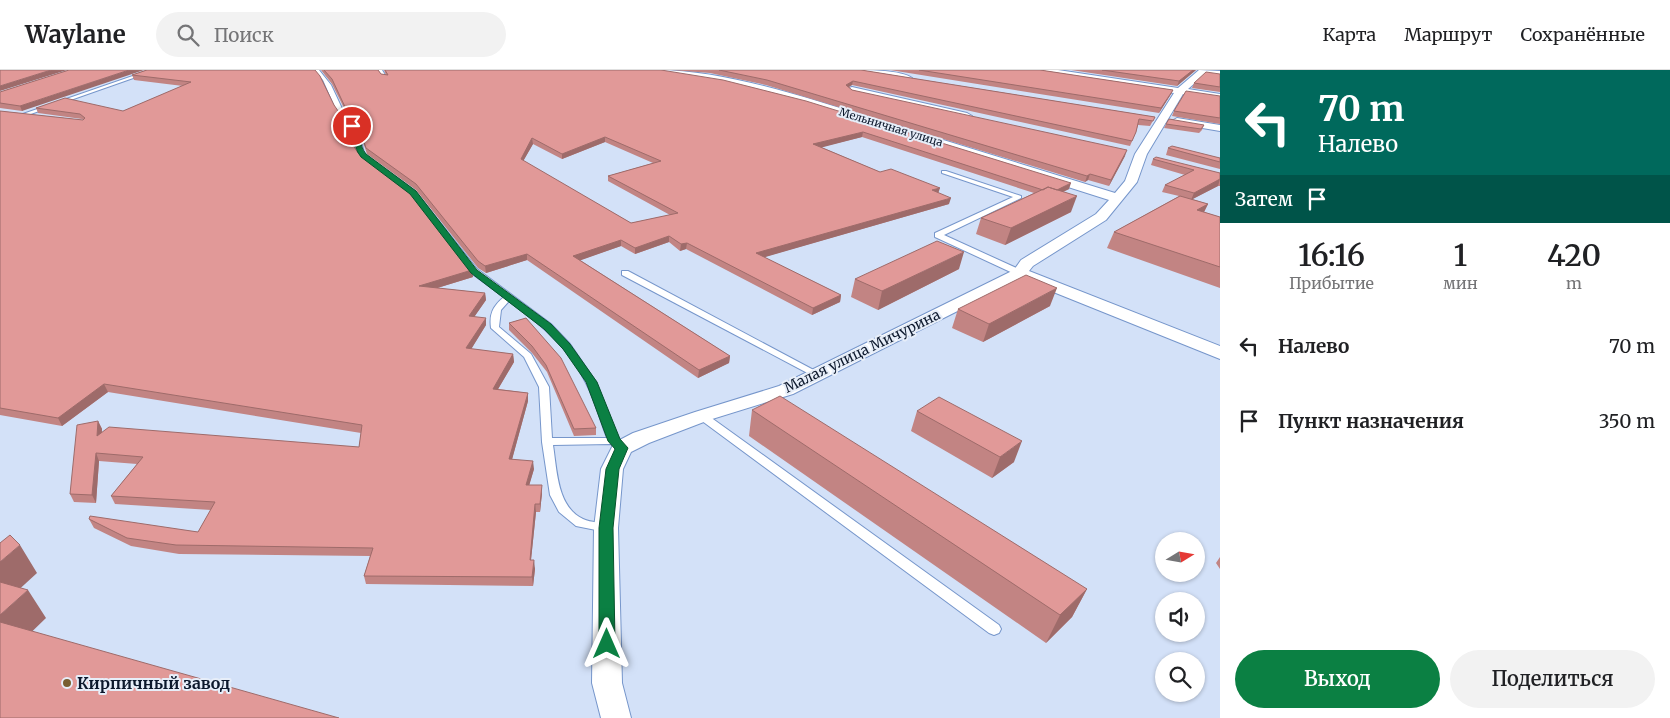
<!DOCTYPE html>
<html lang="ru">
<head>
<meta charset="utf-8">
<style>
	body { margin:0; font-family:Merriweather,serif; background:#f2f2f2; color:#202124; height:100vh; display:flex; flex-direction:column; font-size:19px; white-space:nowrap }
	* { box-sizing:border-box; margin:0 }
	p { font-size:16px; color:#757577 }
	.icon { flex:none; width:28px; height:28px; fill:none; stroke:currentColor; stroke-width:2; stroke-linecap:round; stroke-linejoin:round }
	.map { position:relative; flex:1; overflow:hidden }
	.sheet { display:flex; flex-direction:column; background:#fff; width:450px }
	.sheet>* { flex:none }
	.guide { background:#00695c; color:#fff; overflow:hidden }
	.needle { width:32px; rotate:79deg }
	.tools { position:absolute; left:1155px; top:462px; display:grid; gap:10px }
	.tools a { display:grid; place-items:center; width:50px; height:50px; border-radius:50%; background:#fff; box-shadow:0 1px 4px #0004; font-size:25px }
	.pin { position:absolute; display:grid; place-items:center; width:42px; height:42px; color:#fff; margin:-21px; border:2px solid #fff; border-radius:50%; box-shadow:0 1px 5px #0007 }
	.me { position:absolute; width:55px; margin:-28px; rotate:0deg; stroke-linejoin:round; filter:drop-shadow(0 0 4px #0008) }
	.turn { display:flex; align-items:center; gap:18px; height:105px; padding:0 15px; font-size:22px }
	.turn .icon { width:65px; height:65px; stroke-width:2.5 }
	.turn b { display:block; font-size:35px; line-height:42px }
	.then { display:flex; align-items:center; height:48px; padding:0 15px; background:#0003; gap:10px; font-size:19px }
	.eta { display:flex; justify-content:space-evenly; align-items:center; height:85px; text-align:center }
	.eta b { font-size:30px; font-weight:600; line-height:35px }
	.button { display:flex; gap:10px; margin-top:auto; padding:10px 15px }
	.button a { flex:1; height:58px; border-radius:30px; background:#0b8043; color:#fff; font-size:20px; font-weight:600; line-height:58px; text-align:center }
	.button a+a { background:#f2f2f2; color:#202124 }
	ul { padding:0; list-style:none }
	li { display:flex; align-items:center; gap:15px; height:75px; padding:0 15px }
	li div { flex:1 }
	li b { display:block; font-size:19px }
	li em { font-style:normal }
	header { display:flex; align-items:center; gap:30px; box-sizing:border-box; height:70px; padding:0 25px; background:#fff; border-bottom:1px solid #e0e0e0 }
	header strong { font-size:24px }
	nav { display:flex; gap:28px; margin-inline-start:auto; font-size:18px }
	.search { width:350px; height:45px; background:#f2f2f2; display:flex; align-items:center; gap:12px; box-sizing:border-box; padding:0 18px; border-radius:28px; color:#757577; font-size:19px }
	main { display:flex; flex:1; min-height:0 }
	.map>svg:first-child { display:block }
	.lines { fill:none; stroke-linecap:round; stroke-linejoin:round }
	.lane-casing { stroke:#7696cb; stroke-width:2 }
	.street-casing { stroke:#7696cb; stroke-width:2 }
	.lane { fill:#fff; fill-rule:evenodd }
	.street { fill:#fff; fill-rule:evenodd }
	.wall { fill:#c28483; fill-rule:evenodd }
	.shaded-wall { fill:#9e6b6a }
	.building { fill:#e19998; stroke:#9e6b6a; fill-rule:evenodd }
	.route { fill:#0b8043; stroke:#07532c }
	.poi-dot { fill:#785e30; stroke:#e7eef9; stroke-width:2 }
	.labels { text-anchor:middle; stroke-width:4; stroke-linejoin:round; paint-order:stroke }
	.far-street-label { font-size:11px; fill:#0c182c; stroke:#e7eef9 }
	.street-label { font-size:14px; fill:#0c182c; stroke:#e7eef9 }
	.near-poi-label { font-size:16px; font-weight:bold; fill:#0c182c; stroke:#e7eef9; text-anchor:start }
</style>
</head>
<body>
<header>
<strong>Waylane</strong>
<div class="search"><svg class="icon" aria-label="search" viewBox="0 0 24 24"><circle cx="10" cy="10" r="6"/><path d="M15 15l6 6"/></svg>Поиск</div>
<nav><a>Карта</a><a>Маршрут</a><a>Сохранённые</a></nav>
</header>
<main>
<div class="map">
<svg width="1220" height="648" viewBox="0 0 1220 648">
	<rect width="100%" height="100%" fill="#d3e1f8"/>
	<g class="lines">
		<defs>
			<path id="lane" d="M150,0H156L25,46L20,45Z
				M314,0H319L331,15L345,45L356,58L365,85L415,121L477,199L551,254L570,274L596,312L619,369L627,378L626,380H618L611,374L553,375C557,400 557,437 583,449C591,453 602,452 610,455L612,458L610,461L606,462L576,456L559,442L550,425L542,372L539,317L524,287L491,258C489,244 493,236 504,227L471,203L411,123L361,87L356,80L350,58L336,39L323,10ZM509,231C540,254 569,277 586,313C595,330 600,350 607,368H552L549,317L531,284L499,257L501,240Z
				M378,0H382L387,8H383Z
				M942,101H946L1021,126V128L944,165L1023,201V205H1017L935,167V163L1013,127L942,103Z
				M622,201H628L823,305L821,307H815L622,205Z
				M702,343L706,344L999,555L1001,559L999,563L994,565L989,563L698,348L697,346Z"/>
			<path id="street" d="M657,0C725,0 807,28 872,48C953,73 1034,98 1115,123L1125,111L1135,84L1174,23L1040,3L1035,0H1058L1178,18L1199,0L1220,1V7L1204,5L1188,19L1220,24V30L1183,24L1147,84L1137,112L1106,150L1033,196L1029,201L1220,276V289L1021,209L793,324L709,350L649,373L631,382L623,399L618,458L622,613L631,648H601L592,613L594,458L601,399L614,373L633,363L695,342L779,316L1014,200L1021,190L1096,144L1109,130L806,34L723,13L662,3Z
				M856,0C870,0 901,0 912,8L907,11L861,3Z
				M852,17L967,43L972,46L967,49L849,22V18Z
				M1177,48L1220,55V61L1173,53L1172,51Z"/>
		</defs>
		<use href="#lane" class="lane-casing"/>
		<use href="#street" class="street-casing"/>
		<use href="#lane" class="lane"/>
		<use href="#street" class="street"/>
	</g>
	<path class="wall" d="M69,0L22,41L0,38V39V22Z
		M146,0L334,35L353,75L358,83L472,200L473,207L437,218L485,223L486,230L474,247L486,255L471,279L513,284L514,292L498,319L528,323V331L512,389L534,399L529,415L542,423L540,442H536L531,490L535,499L533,516L366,514L364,506L370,486L179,484L131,476L94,458L89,449L198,462L211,440L115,434L111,426L137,394L99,391L96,433L74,432L70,424L98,351L102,359V362L359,377L361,363L108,322L62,356L0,345V41L83,50L82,49L38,43L36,38L123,41L183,16L134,10L132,5Z
		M321,0H378L381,4L386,5L384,0H661L1069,119L1063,122L1071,142L1005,175L976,164L981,148L1034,123L862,67L821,77L880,102L938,123L949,134L764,187L841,225L840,232L812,245L686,179L680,181L669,172L635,184L621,176L580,190L730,286L729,293L698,308L527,190L486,203L478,198L416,120L367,84L358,57L347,44L332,14ZM605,72L653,93L608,106V111L670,145L631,153L523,91L533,74L562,89Z
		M672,0H861L1155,47L1150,56L1138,55L1136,62L1130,76L852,15L849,17L852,20L1125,86L1109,116L1088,110L1085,112L766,15L710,3Z
		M890,0H1040L1173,20L1171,24L1159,43Z
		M1071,0H1196L1177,16Z
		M1220,4V22L1192,18L1194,13Z
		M1220,26V54L1172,46L1174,41Z
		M1166,54L1204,55L1202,60L1199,63L1164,58Z
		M1168,78L1220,88V99L1166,85Z
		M1153,89L1220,103V116H1218L1192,129L1208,134L1204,142L1220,147V218L1107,178L1114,162L1179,126L1162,122L1165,115L1185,105L1151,95Z
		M959,199L878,240L851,227L855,209Z
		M1050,236L983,272L952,258L958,239Z
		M526,248L596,358V365L574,366L547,302L532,283L509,260V253Z
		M752,340L1087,519L1072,547L1046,573L749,366Z
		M917,341L1014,392L992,408L911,361Z
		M1220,487V499L1216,493Z"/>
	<path class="shaded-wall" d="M51,0H67L0,21V16Z
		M129,0H144L22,41L20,36Z
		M1193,0H1196L1177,16L1179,11Z
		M853,11L852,15L845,19L846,15Z
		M1173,20L1171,24L1159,43L1161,38Z
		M863,62L862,67L812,80L813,74Z
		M605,67V72L562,89V84Z
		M532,68L533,74L521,95V89Z
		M1127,80L1125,86L1109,116L1111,110Z
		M1090,104L1088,110L1085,112L1087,106Z
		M1220,109L1218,116L1191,130L1194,123Z
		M1071,113L1069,119L1050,128L1052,122Z
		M940,118L938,124L932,120Z
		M1077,126L1071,142L1005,175L1011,158Z
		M951,128L949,134L755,190L756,183Z
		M1208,134L1200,150L1197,140Z
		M669,166V172L635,184V178Z
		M621,170V176L573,193V186Z
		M687,173L686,179L680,181L681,174Z
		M964,182L959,199L878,240L882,221Z
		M527,184V190L486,203L485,196Z
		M472,200L473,207L421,223L419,216Z
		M1057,218L1050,236L983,272L989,254Z
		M485,223L486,230L470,253L469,246Z
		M841,225L840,232L812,245L813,238Z
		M486,248V255L467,286L466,278Z
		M513,284L514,292L494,326L493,319Z
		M730,286L729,293L698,308L699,300Z
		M104,314L108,322L62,356L58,348Z
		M528,323V331L510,397L509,389Z
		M98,351L102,359L101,374L97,366Z
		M1022,371L1014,392L992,408L1000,387Z
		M96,383L99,391L96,433L92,425Z
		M533,391L534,399L527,423L526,415Z
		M542,415V423L540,442V434Z
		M535,434L536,442L530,499V490Z
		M20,475L37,503L1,536L0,534V492Z
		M534,490L535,499L533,516L532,507Z
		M1087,519L1072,547L1046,573L1060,545Z
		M28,520L46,548L14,579L0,558V545Z"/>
	<path class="building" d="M0,0H51L0,16Z
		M69,0H129L20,36L0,33V22Z
		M147,0H315L320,6L334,35L347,54L353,75L358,83L409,118L472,200L419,216L485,223L469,246L486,248L466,278L513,284L493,319L528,323L509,389L533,391L526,415H542L540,434H535L530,490H534L532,507L364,506L373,478L176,475L127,468L89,449L90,446L198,462L215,432L111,426L143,387L96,383L92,425L70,424L77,355L98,351L97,366L109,357L359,377L362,355L104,314L58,348L0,338V41L83,50L85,48L80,44L36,38L65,28L123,41L191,12L132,5Z
		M324,0H378L381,4L388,5L385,0H661L723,10L806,31L1071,113L1057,120L1048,117L1043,120L863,62L813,74L880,102L891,99L940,118L932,120L951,128L756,183L841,225L813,238L687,173L681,174L669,166L635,178L621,170L573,186L730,286L699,300L527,184L485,196L478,191L416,114L366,78L357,52L346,39L332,9ZM605,67L661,91L608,106L678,143L631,153L521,89L532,68L562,84Z
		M719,0H861L1155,47L1153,51L1139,49L1136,62L1132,71L853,11L846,15L852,20L1127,80L1111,110L1090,104L1087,106L767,10Z
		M919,0H1040L1173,20L1161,38Z
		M1102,0H1193L1179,11Z
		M1206,2L1220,4V17L1194,13Z
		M1186,21L1220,26V48L1174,41Z
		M1169,49L1204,55L1201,59L1166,54Z
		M1172,76L1220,88V92L1168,78Z
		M1156,87L1220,103V109L1194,123L1165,115L1194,100L1153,89Z
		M1048,117L1077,126L1011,158L981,148Z
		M1180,126L1208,134L1197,140L1220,147V197L1114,162Z
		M937,171L964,182L882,221L855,209Z
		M1026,205L1057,218L989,254L958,239Z
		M526,248L561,288L596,358L574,359L546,295L532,276L509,253Z
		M780,326L1087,519L1060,545L752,340Z
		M939,327L1022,371L1000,387L917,341Z
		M10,465L20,475L0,492V473Z
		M0,512L28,520L0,545Z
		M0,552L339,648H0Z"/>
	<path class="route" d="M352,54C361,61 358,75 366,84L416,121L477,200L551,254L570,274L597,312L620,369L628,378L619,399L613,458L615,574L613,579L607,581L601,579L599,574V458L606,399L615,379L608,371L586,312L563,279L544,259L471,203L410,124L361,87C353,77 355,66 349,56Z"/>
	<circle class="poi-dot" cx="67" cy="613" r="5"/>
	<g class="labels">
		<g class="far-street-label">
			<text transform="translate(891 57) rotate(17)" y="4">Мельничная улица</text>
		</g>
		<g class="street-label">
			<text transform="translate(862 281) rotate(-26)" y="5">Малая улица Мичурина</text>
		</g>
		<g class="near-poi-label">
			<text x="77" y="619">Кирпичный завод</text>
		</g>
	</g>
</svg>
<div class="tools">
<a><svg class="needle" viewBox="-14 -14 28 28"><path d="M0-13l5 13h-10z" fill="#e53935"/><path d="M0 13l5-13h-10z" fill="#757577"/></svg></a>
<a><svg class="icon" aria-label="sound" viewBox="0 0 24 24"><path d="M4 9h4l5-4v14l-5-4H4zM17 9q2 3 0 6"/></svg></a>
<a><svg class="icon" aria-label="search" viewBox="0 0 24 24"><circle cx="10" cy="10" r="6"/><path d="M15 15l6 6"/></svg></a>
</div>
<div class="pin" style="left:352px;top:56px;background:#d93025"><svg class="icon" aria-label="arrive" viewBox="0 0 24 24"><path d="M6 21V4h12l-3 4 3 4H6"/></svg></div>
<svg class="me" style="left:607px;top:574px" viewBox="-20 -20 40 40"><path d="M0-17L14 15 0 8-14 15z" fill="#0b8043" stroke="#fff" stroke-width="4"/></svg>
</div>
<section class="sheet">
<div class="guide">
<div class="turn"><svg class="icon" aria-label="left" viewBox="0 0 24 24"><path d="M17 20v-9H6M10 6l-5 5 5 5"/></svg><div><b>70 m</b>Налево</div></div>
<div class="then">Затем<svg class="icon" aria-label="arrive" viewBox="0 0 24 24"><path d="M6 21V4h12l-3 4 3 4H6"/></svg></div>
</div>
<div class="eta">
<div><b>16:16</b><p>Прибытие</p></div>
<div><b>1</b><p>мин</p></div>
<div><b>420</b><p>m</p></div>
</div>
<ul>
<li><svg class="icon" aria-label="left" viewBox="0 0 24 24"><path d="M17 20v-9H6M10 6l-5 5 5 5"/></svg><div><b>Налево</b></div><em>70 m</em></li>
<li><svg class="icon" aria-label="arrive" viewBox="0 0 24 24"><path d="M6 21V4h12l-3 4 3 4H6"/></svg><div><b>Пункт назначения</b></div><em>350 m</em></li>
</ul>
<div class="button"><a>Выход</a><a>Поделиться</a></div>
</section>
</main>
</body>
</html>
